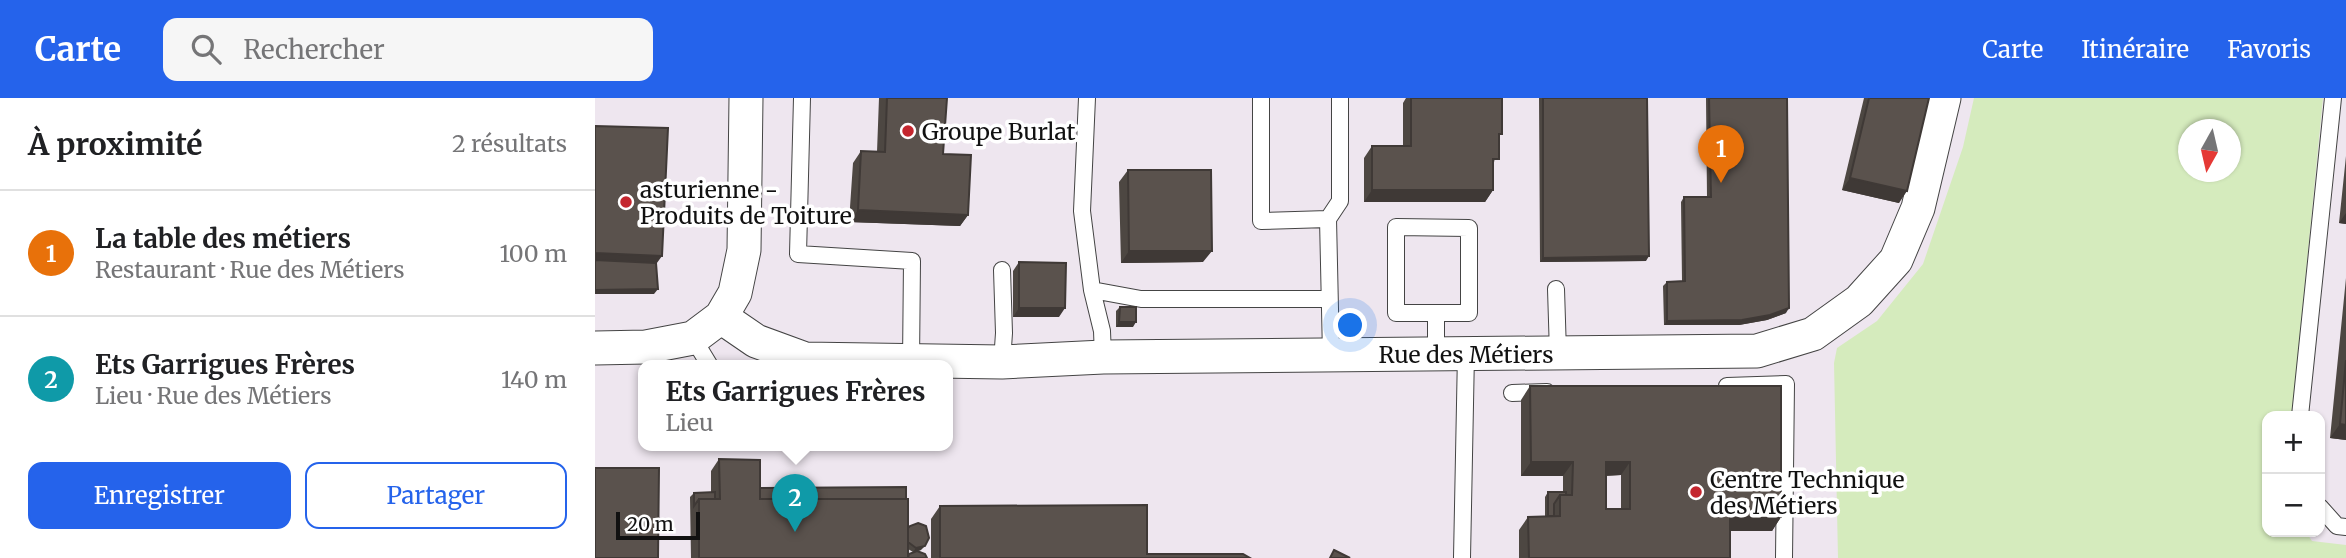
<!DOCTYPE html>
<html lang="fr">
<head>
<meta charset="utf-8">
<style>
  :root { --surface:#fff; --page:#f6f6f6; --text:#202124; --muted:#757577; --line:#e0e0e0; --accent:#2563eb }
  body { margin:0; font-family:Merriweather,serif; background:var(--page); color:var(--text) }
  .controls { position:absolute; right:21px; bottom:21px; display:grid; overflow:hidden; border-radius:14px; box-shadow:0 2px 5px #0004 }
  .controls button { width:63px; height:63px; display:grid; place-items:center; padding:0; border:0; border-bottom:2px solid var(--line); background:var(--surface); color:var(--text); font:35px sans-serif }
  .compass { position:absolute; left:1583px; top:21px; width:63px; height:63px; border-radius:50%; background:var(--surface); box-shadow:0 2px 5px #0004; rotate:188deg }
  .scale { position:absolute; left:21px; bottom:18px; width:84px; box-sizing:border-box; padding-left:7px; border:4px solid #111; border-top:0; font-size:19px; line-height:24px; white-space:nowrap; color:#111; -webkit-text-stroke:5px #fff; paint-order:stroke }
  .you { position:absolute; left:756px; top:228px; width:24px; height:24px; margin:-18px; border:5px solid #fff; border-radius:50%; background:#1a73e8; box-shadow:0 0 0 10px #1a73e833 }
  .badge { display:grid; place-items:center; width:46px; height:46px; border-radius:50%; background:var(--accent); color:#fff; font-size:23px; font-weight:700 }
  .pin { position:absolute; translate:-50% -58px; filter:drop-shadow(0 2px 4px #0008) }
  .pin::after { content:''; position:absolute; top:37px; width:24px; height:21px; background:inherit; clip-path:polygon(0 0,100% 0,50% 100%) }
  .popup { position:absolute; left:43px; top:262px; width:315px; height:91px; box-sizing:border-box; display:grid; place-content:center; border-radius:14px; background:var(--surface); filter:drop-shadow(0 2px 5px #0005); font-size:23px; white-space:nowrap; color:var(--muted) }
  .popup b { font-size:26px; color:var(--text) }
  .popup::after { content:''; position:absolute; left:50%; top:100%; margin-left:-14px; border:14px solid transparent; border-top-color:var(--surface) }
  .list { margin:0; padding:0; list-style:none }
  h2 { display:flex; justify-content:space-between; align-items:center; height:91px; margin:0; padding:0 28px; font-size:30px }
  h2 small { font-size:23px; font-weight:400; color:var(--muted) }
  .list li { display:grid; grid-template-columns:46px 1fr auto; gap:21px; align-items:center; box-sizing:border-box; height:126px; padding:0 28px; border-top:2px solid var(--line) }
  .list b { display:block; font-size:26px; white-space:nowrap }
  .list p { margin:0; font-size:23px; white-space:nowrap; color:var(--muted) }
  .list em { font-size:23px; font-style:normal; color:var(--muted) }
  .actions { display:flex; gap:14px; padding:21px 28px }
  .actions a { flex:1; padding:16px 0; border:2px solid var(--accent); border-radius:14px; text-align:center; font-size:24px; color:var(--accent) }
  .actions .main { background:var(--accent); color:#fff }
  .icon { flex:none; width:38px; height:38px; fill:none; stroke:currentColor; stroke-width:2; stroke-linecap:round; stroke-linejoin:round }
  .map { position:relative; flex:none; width:1751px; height:460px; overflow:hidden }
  header { display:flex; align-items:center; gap:42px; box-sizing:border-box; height:98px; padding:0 35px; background:var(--accent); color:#fff }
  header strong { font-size:33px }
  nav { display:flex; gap:38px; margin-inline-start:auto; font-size:24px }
  .search { width:490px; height:63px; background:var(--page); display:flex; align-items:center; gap:18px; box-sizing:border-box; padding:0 24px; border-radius:14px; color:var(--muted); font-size:26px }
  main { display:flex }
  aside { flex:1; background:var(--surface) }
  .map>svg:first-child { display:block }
</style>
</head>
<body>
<header>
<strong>Carte</strong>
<div class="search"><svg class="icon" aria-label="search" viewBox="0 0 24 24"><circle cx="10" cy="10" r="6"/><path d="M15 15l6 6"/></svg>Rechercher</div>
<nav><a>Carte</a><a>Itinéraire</a><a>Favoris</a></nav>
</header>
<main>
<aside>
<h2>À proximité<small>2 résultats</small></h2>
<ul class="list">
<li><span class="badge" style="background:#e8710a">1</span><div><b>La table des métiers</b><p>Restaurant · Rue des Métiers</p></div><em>100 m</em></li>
<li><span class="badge" style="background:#0f9aa8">2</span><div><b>Ets Garrigues Frères</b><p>Lieu · Rue des Métiers</p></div><em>140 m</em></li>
</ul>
<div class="actions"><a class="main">Enregistrer</a><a>Partager</a></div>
</aside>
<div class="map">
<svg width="1751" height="460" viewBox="0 0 1751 460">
  <rect width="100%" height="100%" fill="#fffdf5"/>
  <path fill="#eee6ef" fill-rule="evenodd" d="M0,0H1751V460H0ZM1594,32H1636V74H1594ZM48,268H352V348H48ZM1672,318H1725V434H1672Z"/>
  <path fill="#d5ebbd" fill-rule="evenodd" d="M1379,0H1728L1697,318H1672V434H1711L1717,443L1751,447V460H1243L1239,265L1242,250L1282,223L1328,166L1368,49ZM1594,32H1636V74H1594Z"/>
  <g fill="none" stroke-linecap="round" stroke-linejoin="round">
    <g stroke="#444" stroke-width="18">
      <path id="lane" d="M207,0L203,156L317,163L316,264
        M492,0L487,113L497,192L546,201H734
        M666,0V123L733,121
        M801,129L874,130V215H801Z
        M961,191L963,255
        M497,192L507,233L508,259
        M841,215V255
        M98,240L115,268
        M736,256L733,121L745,103V0
        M407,264L409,235L407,172
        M1132,288L1191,286L1189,460
        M917,295L952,294
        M1705,318L1738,0
        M1725,409L1742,428L1751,429
        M867,460L871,255"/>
    </g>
    <g stroke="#444" stroke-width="35">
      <path id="street" d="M126,219L161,243L210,261L407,264L508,259L1162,253L1218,236L1264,203L1301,162L1323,110L1349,0
        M0,250L51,249L98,240L126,219L140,195L149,152L151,0"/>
    </g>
    <use href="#lane" stroke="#fff" stroke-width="16"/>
    <use href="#street" stroke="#fff" stroke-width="33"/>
  </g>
  <path fill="#4d4742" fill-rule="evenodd" d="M284,0H352L348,56L373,117L365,128L254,124L258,65L266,53L282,54Z
    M811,0H816L904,41L898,69V92L890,104H769V60L777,48H808V5Z
    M944,0H1052L1051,163L945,164Z
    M1111,0H1192L1191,215L1172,222L1144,227H1069L1068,188L1072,184L1087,183L1086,104L1089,99H1112Z
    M1269,0H1334L1304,105L1247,92Z
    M1751,58V126L1744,125Z
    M533,72L608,164L526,165L524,84Z
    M424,164L464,219H418V173Z
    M1751,180V342L1735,340Z
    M525,209L538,229H521V213Z
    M935,288L1186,419L1177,433H1135V460H924V432L933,419H950V399L953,394H968V378H926V302ZM1026,377V411H1011V378Z
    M124,361L165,390L313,430L326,452L323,453L332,460H96L95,399L99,395L116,394V373ZM313,451L318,454L313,458Z
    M345,408L552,456L655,460H336V421Z"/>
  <path fill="#3f3936" d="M1255,80L1312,93L1304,105L1247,92Z
    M777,92H898L890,104H769Z
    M263,112L373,117L365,128L254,124Z
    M1751,115V126L1744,125Z
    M534,153H617L608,164L526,165Z
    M0,155L67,158L59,169L0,167Z
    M1054,158L1051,163L945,164L948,160Z
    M63,191L59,196H0V192Z
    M424,210H470L464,219H418Z
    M1194,210L1191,215L1172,222L1144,227H1069L1072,223Z
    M524,224H541L538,229H521Z
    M1745,326L1751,327V342L1735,340Z
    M936,364H978L968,378H926Z
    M1011,364H1035L1026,377L1001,378Z
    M1135,419H1186L1177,433H1125Z
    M330,448L326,452L318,454L321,450Z"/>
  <path fill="#5a524d" stroke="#3f3936" stroke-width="2" fill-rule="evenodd" d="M292,0H352L348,56L376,57L373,117L263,112L266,53L290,54Z
    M816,0H907V36H904V61H898V92H777V48H816Z
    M948,0H1052L1054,158L948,160Z
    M1114,0H1192L1194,210L1175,217L1147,222L1072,223V184L1090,183L1089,99H1116Z
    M1274,0H1334L1312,93L1255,80Z
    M0,28L73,30L67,158L0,155Z
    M533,72H616L617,153H534Z
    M0,162L61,165L63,191L0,192Z
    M424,164L471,165L470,210H424Z
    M525,209H541V224H524Z
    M1751,262V327L1745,326Z
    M935,288H1186V419H1135V460H934L933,419L965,418V397H977L978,364H936ZM1011,364H1035V411H1011Z
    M124,361L165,362V401H313V460H104V401H125Z
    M0,370H64L63,460H0Z
    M311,389V401H165V390Z
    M120,394V401H104L99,408V395Z
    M953,394H971V397H965L959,406V418H953Z
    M552,407V456H648L655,460H345V408Z
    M323,425L331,428L334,440L330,448L321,450L313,444V430L315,428Z
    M739,452L755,460H735Z
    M322,453L330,456L332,460H313L314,456Z"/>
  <g fill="#c4262e" stroke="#fff" stroke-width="2.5">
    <circle cx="313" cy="33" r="7"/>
    <circle cx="31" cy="104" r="7"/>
    <circle cx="1101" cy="394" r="7"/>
  </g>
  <g text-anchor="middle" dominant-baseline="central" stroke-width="7" stroke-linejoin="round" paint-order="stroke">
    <g font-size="23" fill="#111" stroke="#fff" text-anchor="start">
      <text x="327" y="33">Groupe Burlat</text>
      <text x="45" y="91">asturienne -<tspan x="45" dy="26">Produits de Toiture</tspan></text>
      <text x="1115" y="381">Centre Technique<tspan x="1115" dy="26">des Métiers</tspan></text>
    </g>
    <g font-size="23" fill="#111" stroke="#fff">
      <text x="871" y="256">Rue des Métiers</text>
    </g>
  </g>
</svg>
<div class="controls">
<button>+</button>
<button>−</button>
</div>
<svg class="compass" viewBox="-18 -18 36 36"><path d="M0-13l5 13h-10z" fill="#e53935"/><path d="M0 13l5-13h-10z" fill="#757577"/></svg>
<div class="scale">20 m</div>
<div class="you"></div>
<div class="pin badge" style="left:1126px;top:85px;background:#e8710a">1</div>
<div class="pin badge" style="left:200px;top:434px;background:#0f9aa8">2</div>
<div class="popup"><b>Ets Garrigues Frères</b>Lieu</div>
</div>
</main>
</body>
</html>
